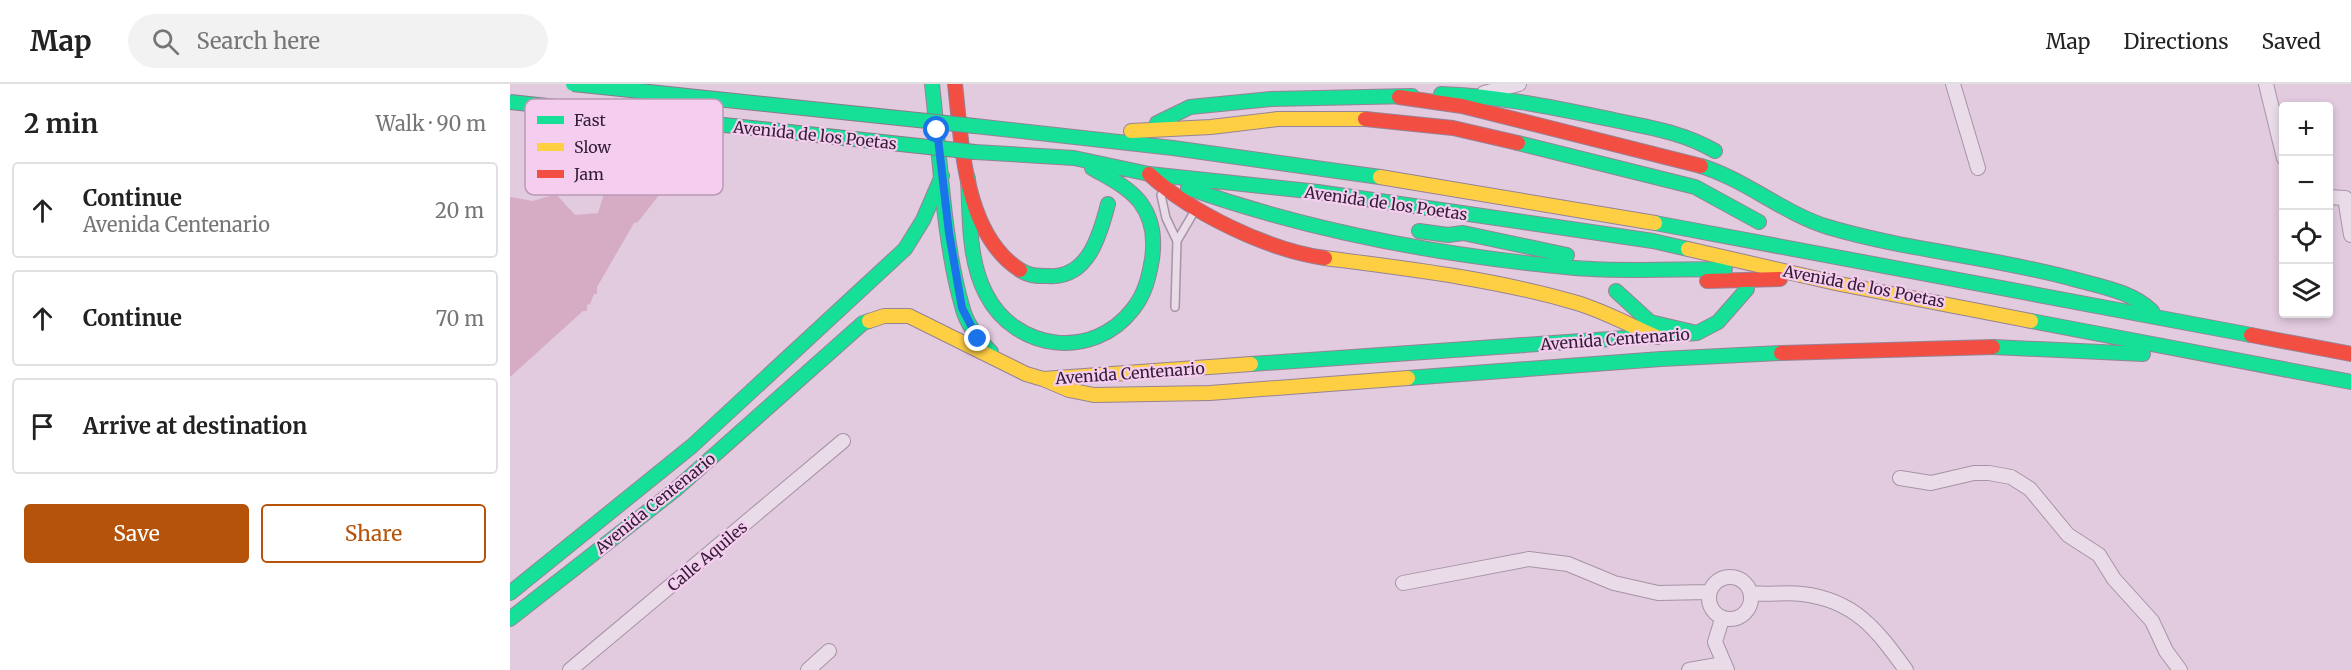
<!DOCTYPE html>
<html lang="en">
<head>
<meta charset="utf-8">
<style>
  :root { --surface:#fff; --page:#f2f2f2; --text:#222; --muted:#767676; --line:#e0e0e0; --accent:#b45309 }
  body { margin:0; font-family:Merriweather,serif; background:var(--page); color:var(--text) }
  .controls { position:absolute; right:18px; top:18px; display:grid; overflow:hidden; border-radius:6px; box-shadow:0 3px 9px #0003 }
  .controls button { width:54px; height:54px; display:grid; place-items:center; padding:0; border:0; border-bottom:2px solid var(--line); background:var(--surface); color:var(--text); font:30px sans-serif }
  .stop { position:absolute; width:18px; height:18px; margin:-14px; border:4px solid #1a73e8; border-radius:50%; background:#fff }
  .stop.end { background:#1a73e8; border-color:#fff; box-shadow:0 2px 6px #0008 }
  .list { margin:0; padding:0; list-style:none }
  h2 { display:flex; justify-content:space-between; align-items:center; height:78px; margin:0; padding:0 24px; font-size:26px }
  h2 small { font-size:20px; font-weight:400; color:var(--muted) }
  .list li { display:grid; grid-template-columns:39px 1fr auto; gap:18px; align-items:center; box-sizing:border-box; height:96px; margin:0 12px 12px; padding:0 12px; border:2px solid var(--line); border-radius:6px }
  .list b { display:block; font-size:22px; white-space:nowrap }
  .list p { margin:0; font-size:20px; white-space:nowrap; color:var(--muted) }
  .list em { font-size:20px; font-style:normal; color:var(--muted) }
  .actions { display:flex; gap:12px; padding:18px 24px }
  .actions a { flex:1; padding:14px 0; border:2px solid var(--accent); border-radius:6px; text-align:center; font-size:21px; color:var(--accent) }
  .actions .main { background:var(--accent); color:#fff }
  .icon { flex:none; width:33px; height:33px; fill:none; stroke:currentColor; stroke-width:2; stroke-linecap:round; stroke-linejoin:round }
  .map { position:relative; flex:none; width:1841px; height:586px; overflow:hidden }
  header { display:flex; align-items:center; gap:36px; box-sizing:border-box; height:84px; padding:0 30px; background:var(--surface); border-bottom:2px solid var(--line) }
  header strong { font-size:28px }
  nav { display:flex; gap:33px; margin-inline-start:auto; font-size:21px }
  .search { width:420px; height:54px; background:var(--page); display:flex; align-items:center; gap:15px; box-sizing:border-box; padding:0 21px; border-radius:33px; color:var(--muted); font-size:22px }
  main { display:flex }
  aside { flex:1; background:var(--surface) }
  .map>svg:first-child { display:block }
</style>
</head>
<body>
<header>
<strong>Map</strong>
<div class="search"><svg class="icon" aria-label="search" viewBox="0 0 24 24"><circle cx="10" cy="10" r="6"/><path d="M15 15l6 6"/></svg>Search here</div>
<nav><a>Map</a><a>Directions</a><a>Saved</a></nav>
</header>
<main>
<aside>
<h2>2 min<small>Walk · 90 m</small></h2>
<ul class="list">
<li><svg class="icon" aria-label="ahead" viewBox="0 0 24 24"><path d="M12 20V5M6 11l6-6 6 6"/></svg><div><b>Continue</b><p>Avenida Centenario</p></div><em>20 m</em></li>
<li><svg class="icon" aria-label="ahead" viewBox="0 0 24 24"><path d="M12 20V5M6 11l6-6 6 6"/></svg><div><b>Continue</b></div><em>70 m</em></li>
<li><svg class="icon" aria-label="arrive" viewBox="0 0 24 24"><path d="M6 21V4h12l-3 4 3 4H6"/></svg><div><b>Arrive at destination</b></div></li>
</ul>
<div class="actions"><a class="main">Save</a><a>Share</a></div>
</aside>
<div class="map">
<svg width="1841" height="586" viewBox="0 0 1841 586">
  <rect width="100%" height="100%" fill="#e2cadf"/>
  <path fill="#d5acc3" d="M90,44L112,46L116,73L131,85L162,73L142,68L143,56L158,65L179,67L177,75L128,138L124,139L87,203V210H84L80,220L77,221V227H73L0,293V113L23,117L46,110L65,131L88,129L96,103L95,91L78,102L62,106L52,85L58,69L53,59L67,48L81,49Z"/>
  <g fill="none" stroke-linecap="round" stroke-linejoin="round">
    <g stroke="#a793a6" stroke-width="10">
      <path id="lane" d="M651,111L656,134L667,157L665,223
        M667,157L684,128"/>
    </g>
    <g stroke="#a793a6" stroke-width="16">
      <path id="street" d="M1443,0L1468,84
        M1756,0L1774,74
        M974,9L1009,0
        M1818,113L1835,114L1841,151
        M1390,394L1421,399L1464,389H1479L1501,393L1520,405L1558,451L1589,471L1604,495L1642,537L1656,567L1670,586
        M1199 514a21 21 0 1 1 42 0a21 21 0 1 1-42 0Z
        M893,499L1019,475L1058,480L1104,499L1148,509L1199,508
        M1241,509C1258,511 1275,508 1292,510C1345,516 1367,546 1396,586
        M1212,535L1205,558L1217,586
        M60,586L333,357
        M298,586L319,567
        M1179,586L1213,580"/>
    </g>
    <g stroke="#968395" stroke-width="16">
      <path id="fast" d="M422,0C430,70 433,156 452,222C456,240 469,256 481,268
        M931,10C990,12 1046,24 1104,36C1141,44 1172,48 1205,67
        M647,39L680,23L761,15L902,12
        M465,42L663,64L870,93
        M1008,59L1185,103L1249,138
        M465,68L564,74L639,90L808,108L1143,157L1178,165
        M1191,82C1236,96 1273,129 1318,143C1399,167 1485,173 1567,196C1593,203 1622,208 1642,227
        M458,94C460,132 458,176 476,210C505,267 583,277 623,225C635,210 639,193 642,175C645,155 642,134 630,118C617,102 599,94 582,84
        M678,104C802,148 934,172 1065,184C1114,188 1165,185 1215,185
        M1145,139L1741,251
        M909,147L938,151L953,149L1057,171
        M510,186C519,192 527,192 538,192C578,195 590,151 598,120
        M1106,207L1140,238L1187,249
        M1521,237L1841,298
        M1483,263L1633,270
        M741,280L1187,249L1208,238L1237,205
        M898,294L1151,275L1271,269
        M0,509L182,362L395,165L413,136L432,92
        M0,535L165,406L353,239L359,237"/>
    </g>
    <g stroke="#968395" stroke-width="16">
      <path id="slow" d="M621,47L701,43L768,35H855
        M870,93L1145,139
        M1178,165L1330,200L1521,237
        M815,174C900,185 985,195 1067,219C1094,227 1121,242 1147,253
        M359,237L374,232H399L516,290L533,295L741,280
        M533,295L559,306L584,311L700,309L898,294"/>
    </g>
    <g stroke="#968395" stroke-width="16">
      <path id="jam" d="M445,0C452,61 454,150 510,186
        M889,13L952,22L1191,82
        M855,35L943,44L1008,59
        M639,90C681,129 758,166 815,174
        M1197,197L1270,195
        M1741,251L1841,270
        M1271,269L1483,263"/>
    </g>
    <use href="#lane" stroke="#eadbe8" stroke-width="7"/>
    <use href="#street" stroke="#eadbe8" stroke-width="14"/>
    <use href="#fast" stroke="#16e098" stroke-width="14"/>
    <use href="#slow" stroke="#ffcf43" stroke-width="14"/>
    <use href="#jam" stroke="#f24e42" stroke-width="14"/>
    <g stroke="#8c7a8b" stroke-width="16" stroke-linecap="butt">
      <path id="fast-bridge" d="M63,0L465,42
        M0,18L465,68"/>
    </g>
    <use href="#fast-bridge" stroke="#16e098" stroke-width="14"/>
  </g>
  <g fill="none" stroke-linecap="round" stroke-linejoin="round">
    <path stroke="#1a73e8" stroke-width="8" d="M427,46L439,149L452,224L468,255"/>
  </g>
  <g text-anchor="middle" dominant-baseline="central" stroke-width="4.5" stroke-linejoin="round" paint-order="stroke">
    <g font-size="16" fill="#331c35" stroke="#f5ceef">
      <text transform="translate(305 51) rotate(6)">Avenida de los Poetas</text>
      <text transform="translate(876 119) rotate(8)">Avenida de los Poetas</text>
      <text transform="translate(1354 202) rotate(11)">Avenida de los Poetas</text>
      <text transform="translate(1105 255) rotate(-4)">Avenida Centenario</text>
      <text transform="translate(620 289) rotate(-4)">Avenida Centenario</text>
      <text transform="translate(145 419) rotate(-39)">Avenida Centenario</text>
      <text transform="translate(197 472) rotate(-40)">Calle Aquiles</text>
    </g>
  </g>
  <rect x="15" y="15" width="198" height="96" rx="9" fill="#f5ceef" stroke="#bb99b7" stroke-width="1.5"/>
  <rect x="27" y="32" width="27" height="8" fill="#16e098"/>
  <rect x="27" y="59" width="27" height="8" fill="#ffcf43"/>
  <rect x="27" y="86" width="27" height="8" fill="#f24e42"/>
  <g font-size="16" fill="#331c35">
    <text x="64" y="42">Fast</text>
    <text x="64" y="69">Slow</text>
    <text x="64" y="96">Jam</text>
  </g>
</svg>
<div class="controls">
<button>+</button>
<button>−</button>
<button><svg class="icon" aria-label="locate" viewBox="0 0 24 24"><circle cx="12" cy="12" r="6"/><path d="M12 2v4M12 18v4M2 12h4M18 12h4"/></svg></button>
<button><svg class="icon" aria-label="layers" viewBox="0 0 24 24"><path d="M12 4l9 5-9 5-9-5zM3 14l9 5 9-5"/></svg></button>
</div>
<div class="stop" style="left:427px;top:46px"></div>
<div class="stop end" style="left:468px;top:255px"></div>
</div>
</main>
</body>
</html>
